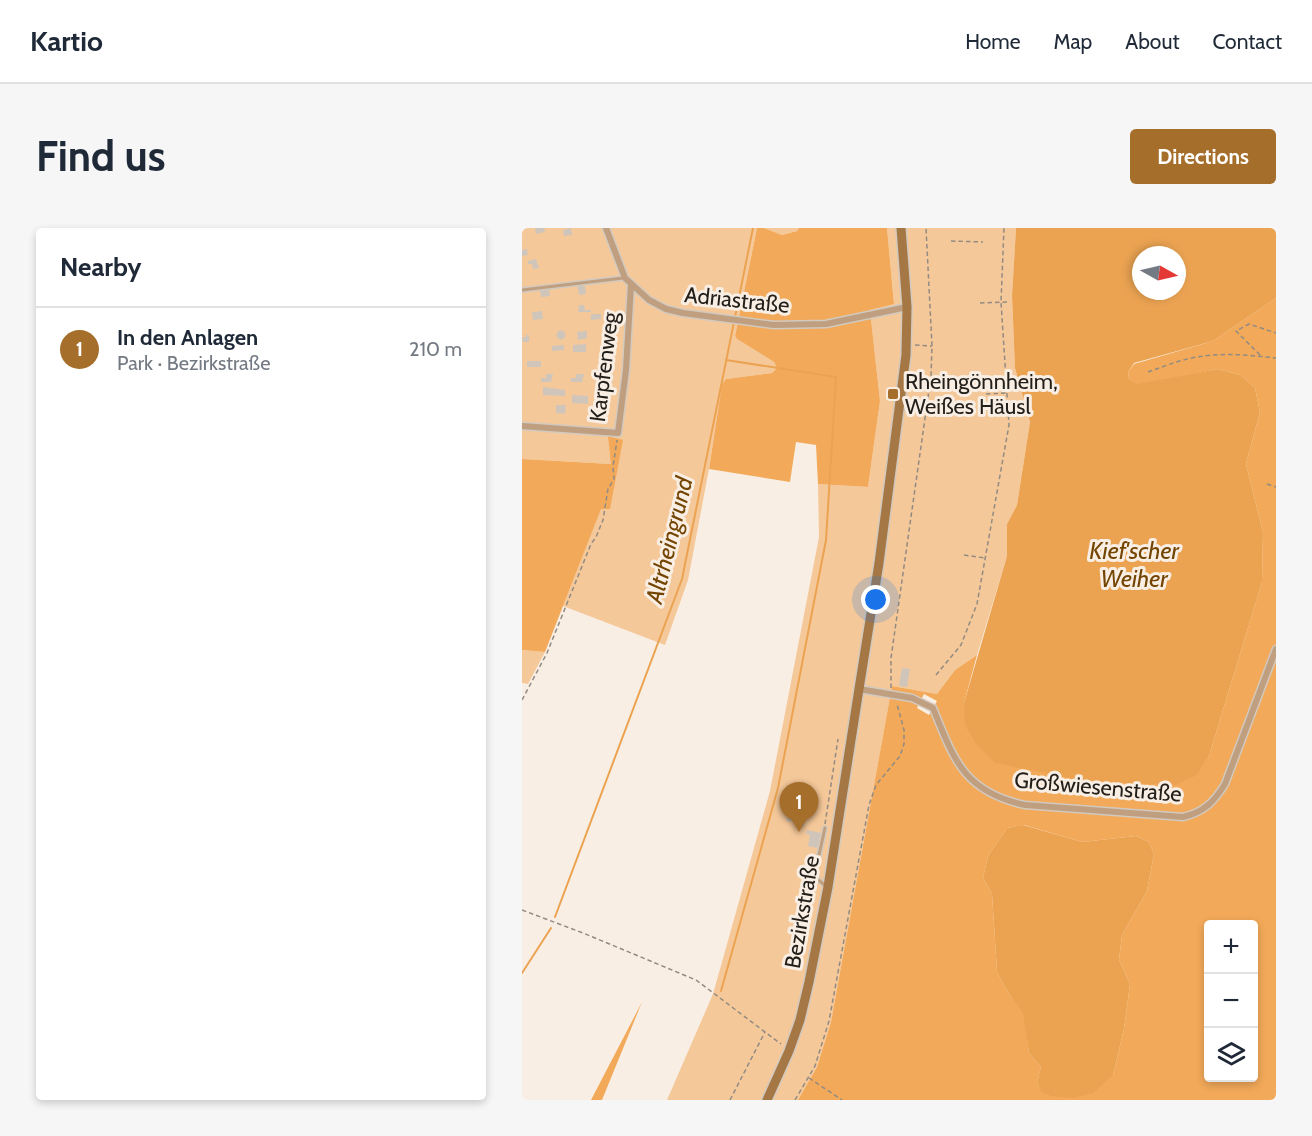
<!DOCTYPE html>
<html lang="en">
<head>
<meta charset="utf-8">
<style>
  :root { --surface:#fff; --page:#f6f6f7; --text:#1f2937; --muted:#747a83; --line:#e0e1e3; --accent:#a66e2b }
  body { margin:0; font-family:Cabin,sans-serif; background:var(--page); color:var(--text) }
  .controls { position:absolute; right:18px; bottom:18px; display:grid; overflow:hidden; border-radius:6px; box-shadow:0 3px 9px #0003 }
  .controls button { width:54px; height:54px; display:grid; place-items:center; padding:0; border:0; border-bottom:2px solid var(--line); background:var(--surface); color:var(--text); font:30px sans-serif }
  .compass { position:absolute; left:610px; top:18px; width:54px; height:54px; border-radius:50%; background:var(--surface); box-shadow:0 3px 9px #0003; rotate:98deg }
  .you { position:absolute; left:354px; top:372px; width:21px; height:21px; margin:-15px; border:4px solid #fff; border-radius:50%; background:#1a73e8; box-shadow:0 0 0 9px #1a73e833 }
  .badge { display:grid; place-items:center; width:39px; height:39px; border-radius:50%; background:var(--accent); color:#fff; font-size:20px; font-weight:700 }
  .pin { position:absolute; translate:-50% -50px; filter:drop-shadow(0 2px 3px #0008) }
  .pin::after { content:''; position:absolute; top:32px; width:21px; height:18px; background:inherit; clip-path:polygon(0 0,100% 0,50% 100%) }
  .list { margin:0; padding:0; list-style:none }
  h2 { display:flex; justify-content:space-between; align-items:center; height:78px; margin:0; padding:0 24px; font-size:26px }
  h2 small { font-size:20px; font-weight:400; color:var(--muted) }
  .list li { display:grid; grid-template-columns:39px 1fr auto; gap:18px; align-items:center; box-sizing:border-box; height:84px; padding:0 24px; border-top:2px solid var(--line) }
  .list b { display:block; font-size:22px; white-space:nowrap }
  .list p { margin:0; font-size:20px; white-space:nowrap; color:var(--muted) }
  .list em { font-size:20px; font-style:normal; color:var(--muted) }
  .icon { flex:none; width:33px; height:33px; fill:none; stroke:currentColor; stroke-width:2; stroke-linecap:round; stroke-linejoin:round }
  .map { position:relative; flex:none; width:754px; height:872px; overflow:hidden; border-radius:6px }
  header { display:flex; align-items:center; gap:36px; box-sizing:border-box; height:84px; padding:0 30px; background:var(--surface); border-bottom:2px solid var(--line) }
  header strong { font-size:28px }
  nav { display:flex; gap:33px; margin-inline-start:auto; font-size:21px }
  .intro { display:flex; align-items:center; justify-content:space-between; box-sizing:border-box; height:144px; padding:0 36px }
  h1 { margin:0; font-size:42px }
  .button { padding:15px 27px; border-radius:6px; background:var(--accent); color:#fff; font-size:21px; font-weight:700 }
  main { display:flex; gap:36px; padding:0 36px }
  aside { flex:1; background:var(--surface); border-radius:6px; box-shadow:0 3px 9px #0003 }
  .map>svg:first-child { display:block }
</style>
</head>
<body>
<header>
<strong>Kartio</strong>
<nav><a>Home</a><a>Map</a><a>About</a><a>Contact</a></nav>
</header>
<div class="intro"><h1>Find us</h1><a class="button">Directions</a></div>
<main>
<aside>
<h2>Nearby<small></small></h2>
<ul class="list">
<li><span class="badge">1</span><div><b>In den Anlagen</b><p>Park · Bezirkstraße</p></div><em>210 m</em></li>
</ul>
</aside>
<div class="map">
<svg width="754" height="872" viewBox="0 0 754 872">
  <rect width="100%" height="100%" fill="#f9eee3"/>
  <path fill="#f5c899" d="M0,0H235L213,108L215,111L252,134L255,140L250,145L204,151L200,156L187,241L166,352L143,417L41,378L79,280L89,236L0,231Z
    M242,0H277L275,3L260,7Z
    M365,0H494L490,68L493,140L508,194L495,277L485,296V328L455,427L433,442L415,466L370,458L309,794L295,839L276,872H145L191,766L248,563L297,309L296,256L346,259L358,173L348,82L372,75Z
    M0,422L23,424L6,456L0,455Z"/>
  <path fill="#f2a959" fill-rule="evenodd" d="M235,0H242L260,7L275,3L277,0H365L372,76L348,82L358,173L346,259L296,256L294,217L274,214L268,254L187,241L200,156L204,151L250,145L255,140L252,134L215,111L213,108Z
    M754,70V872H276L295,839L309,794L370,458L415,466L433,442L455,427L442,475L675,546L687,528L740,354L741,304L724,236L738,184L733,160L719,147L696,141L615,157L607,151L606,144L612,136L691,113ZM402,466L415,473L407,487L395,480ZM502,597L560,614L614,608L627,614L632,626L625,663L600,707L597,732L608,756L602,801L591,847L527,868L519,863L515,854L519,839L507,825L502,785L487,766L475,744L470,666L461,650L466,628L485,600ZM686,696H732V850H686Z
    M86,208L101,212L88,281H79L23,424L0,422V231L89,236Z
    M120,774L80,872H69Z"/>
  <path fill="#eba352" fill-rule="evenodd" d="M494,0H754V70L691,113L612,135L606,144L607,151L615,156L696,141L719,147L733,160L738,184L724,236L741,304L740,354L687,528L675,547L653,557L564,553L473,535L454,516L443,497L442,475L485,328V296L495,277L508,194L493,140L490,68ZM619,27H655V63H619Z
    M501,597L560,614L614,608L627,614L632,626L625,663L600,707L597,732L608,756L602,801L591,847L571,865L551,870L527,868L519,864L515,854L519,839L507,825L501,785L487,766L475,744L470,666L461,650L466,628L485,600Z"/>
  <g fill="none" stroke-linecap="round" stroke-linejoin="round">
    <path stroke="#eba352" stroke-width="2" d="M33,689L160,351L231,0
      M0,745L29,700
      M199,763L256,560L304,312L314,149L204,132"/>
  </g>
  <path fill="#d0c5bb" d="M13,0H22L23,4L14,6Z
    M49,0L50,7L42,8L41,2Z
    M5,21L6,27L0,28V22Z
    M14,31L17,40L11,41L10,36H6V33Z
    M55,57L63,58L64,66L57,67Z
    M27,61L28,68L19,69L18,62Z
    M57,77H62L63,82H69V84H56Z
    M20,83L21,91L11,92L10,84Z
    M69,86H79V91L69,92Z
    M34.5 107a4.5 4.5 0 1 1 9 0a4.5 4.5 0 1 1-9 0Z
    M65,103V110L56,112L55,104Z
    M4,107H7V114H1L0,109H4Z
    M64,116V124H51V117Z
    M42,117V122L30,123V118Z
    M5,133H19V139H5Z
    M24,146H31L29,154H19V150H24Z
    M54,146H62L60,154H49V150H54Z
    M85,147H92L90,155L80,154V150H85Z
    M21,159L43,162V168L21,167Z
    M50,167L66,168V176L50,175Z
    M34,177H44L43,186L34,185Z
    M73,181H81L80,189H73Z
    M380,440L388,441L385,459L377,458Z
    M269,585L283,596L280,600L269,592L267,594L264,592Z
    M285,602L299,605L295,620L286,618L288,607L284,606Z"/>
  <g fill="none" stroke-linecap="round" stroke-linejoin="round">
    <g stroke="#d2c9bf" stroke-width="6">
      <path id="lane" d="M0,62L101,50
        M303,600L295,636L290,647L304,658
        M284,658L290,647"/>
    </g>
    <g stroke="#d2c9bf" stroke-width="9">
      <path id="street" d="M84,0L103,50L127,72L144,81L161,85L252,97L304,96L385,79
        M0,198L96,205L104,142L109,57
        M337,461L390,470L411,480C432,532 442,564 503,577L661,589C682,584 692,574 703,556L754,421"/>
    </g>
    <g stroke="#d2c9bf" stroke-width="12">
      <path id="secondary" d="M245,872L267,823L278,792L287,754L306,659L337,461L357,335L384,127L385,79L379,0"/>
    </g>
    <path stroke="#928b83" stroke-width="1.5" stroke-dasharray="4.5 3" stroke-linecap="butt" d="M429,13L461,14
      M458,75L488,74
      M393,117L410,118
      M738,127L714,103L727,96L754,105
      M626,144C640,139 655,133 670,130C698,124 726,127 754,130
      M464,166L484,165
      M745,256L754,259
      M442,327L463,330
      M414,447L439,417L455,376L487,197L479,74L482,0
      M369,460V430L409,148L410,118L404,0
      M0,472L25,425L69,316L74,309L81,292L86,261L92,251L91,239L95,212
      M303,596L316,511
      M0,682L61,705L174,752L259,816
      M287,850L320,872
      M208,872L243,804
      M273,872L293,838L307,793L347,577L354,557L378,528L382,516V502L375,476"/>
    <use href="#lane" stroke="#bf9f7f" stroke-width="3"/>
    <use href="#street" stroke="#bf9f7f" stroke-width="6"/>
    <use href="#secondary" stroke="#a57745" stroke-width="9"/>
  </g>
  <rect fill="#a66e2b" stroke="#f9eee3" stroke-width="2" x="365" y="160" width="12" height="12" rx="3"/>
  <g text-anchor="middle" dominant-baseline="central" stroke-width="6" stroke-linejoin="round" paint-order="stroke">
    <g font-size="22" fill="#221e1a" stroke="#f9eee3">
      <text transform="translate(215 72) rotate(6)">Adriastraße</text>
      <text transform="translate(82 139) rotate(-83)">Karpfenweg</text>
      <text transform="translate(576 559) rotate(5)">Großwiesenstraße</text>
      <text transform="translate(280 684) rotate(-80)">Bezirkstraße</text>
    </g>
    <g font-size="22" fill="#221e1a" stroke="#f9eee3" text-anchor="start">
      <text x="383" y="153">Rheingönnheim,<tspan x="383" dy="25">Weißes Häusl</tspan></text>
    </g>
    <g font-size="24" font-style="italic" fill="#744502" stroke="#f9eee3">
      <text transform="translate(147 312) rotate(-76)">Altrheingrund</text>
      <text x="612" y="322">Kief'scher<tspan x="612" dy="28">Weiher</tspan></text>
    </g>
  </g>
</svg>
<div class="controls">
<button>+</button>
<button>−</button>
<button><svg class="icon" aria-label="layers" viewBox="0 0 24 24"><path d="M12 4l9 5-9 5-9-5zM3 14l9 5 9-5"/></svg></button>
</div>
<svg class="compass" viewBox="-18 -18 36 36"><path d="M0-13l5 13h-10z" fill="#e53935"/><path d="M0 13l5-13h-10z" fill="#747a83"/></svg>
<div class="you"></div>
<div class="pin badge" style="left:277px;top:604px">1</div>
</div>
</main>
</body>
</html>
